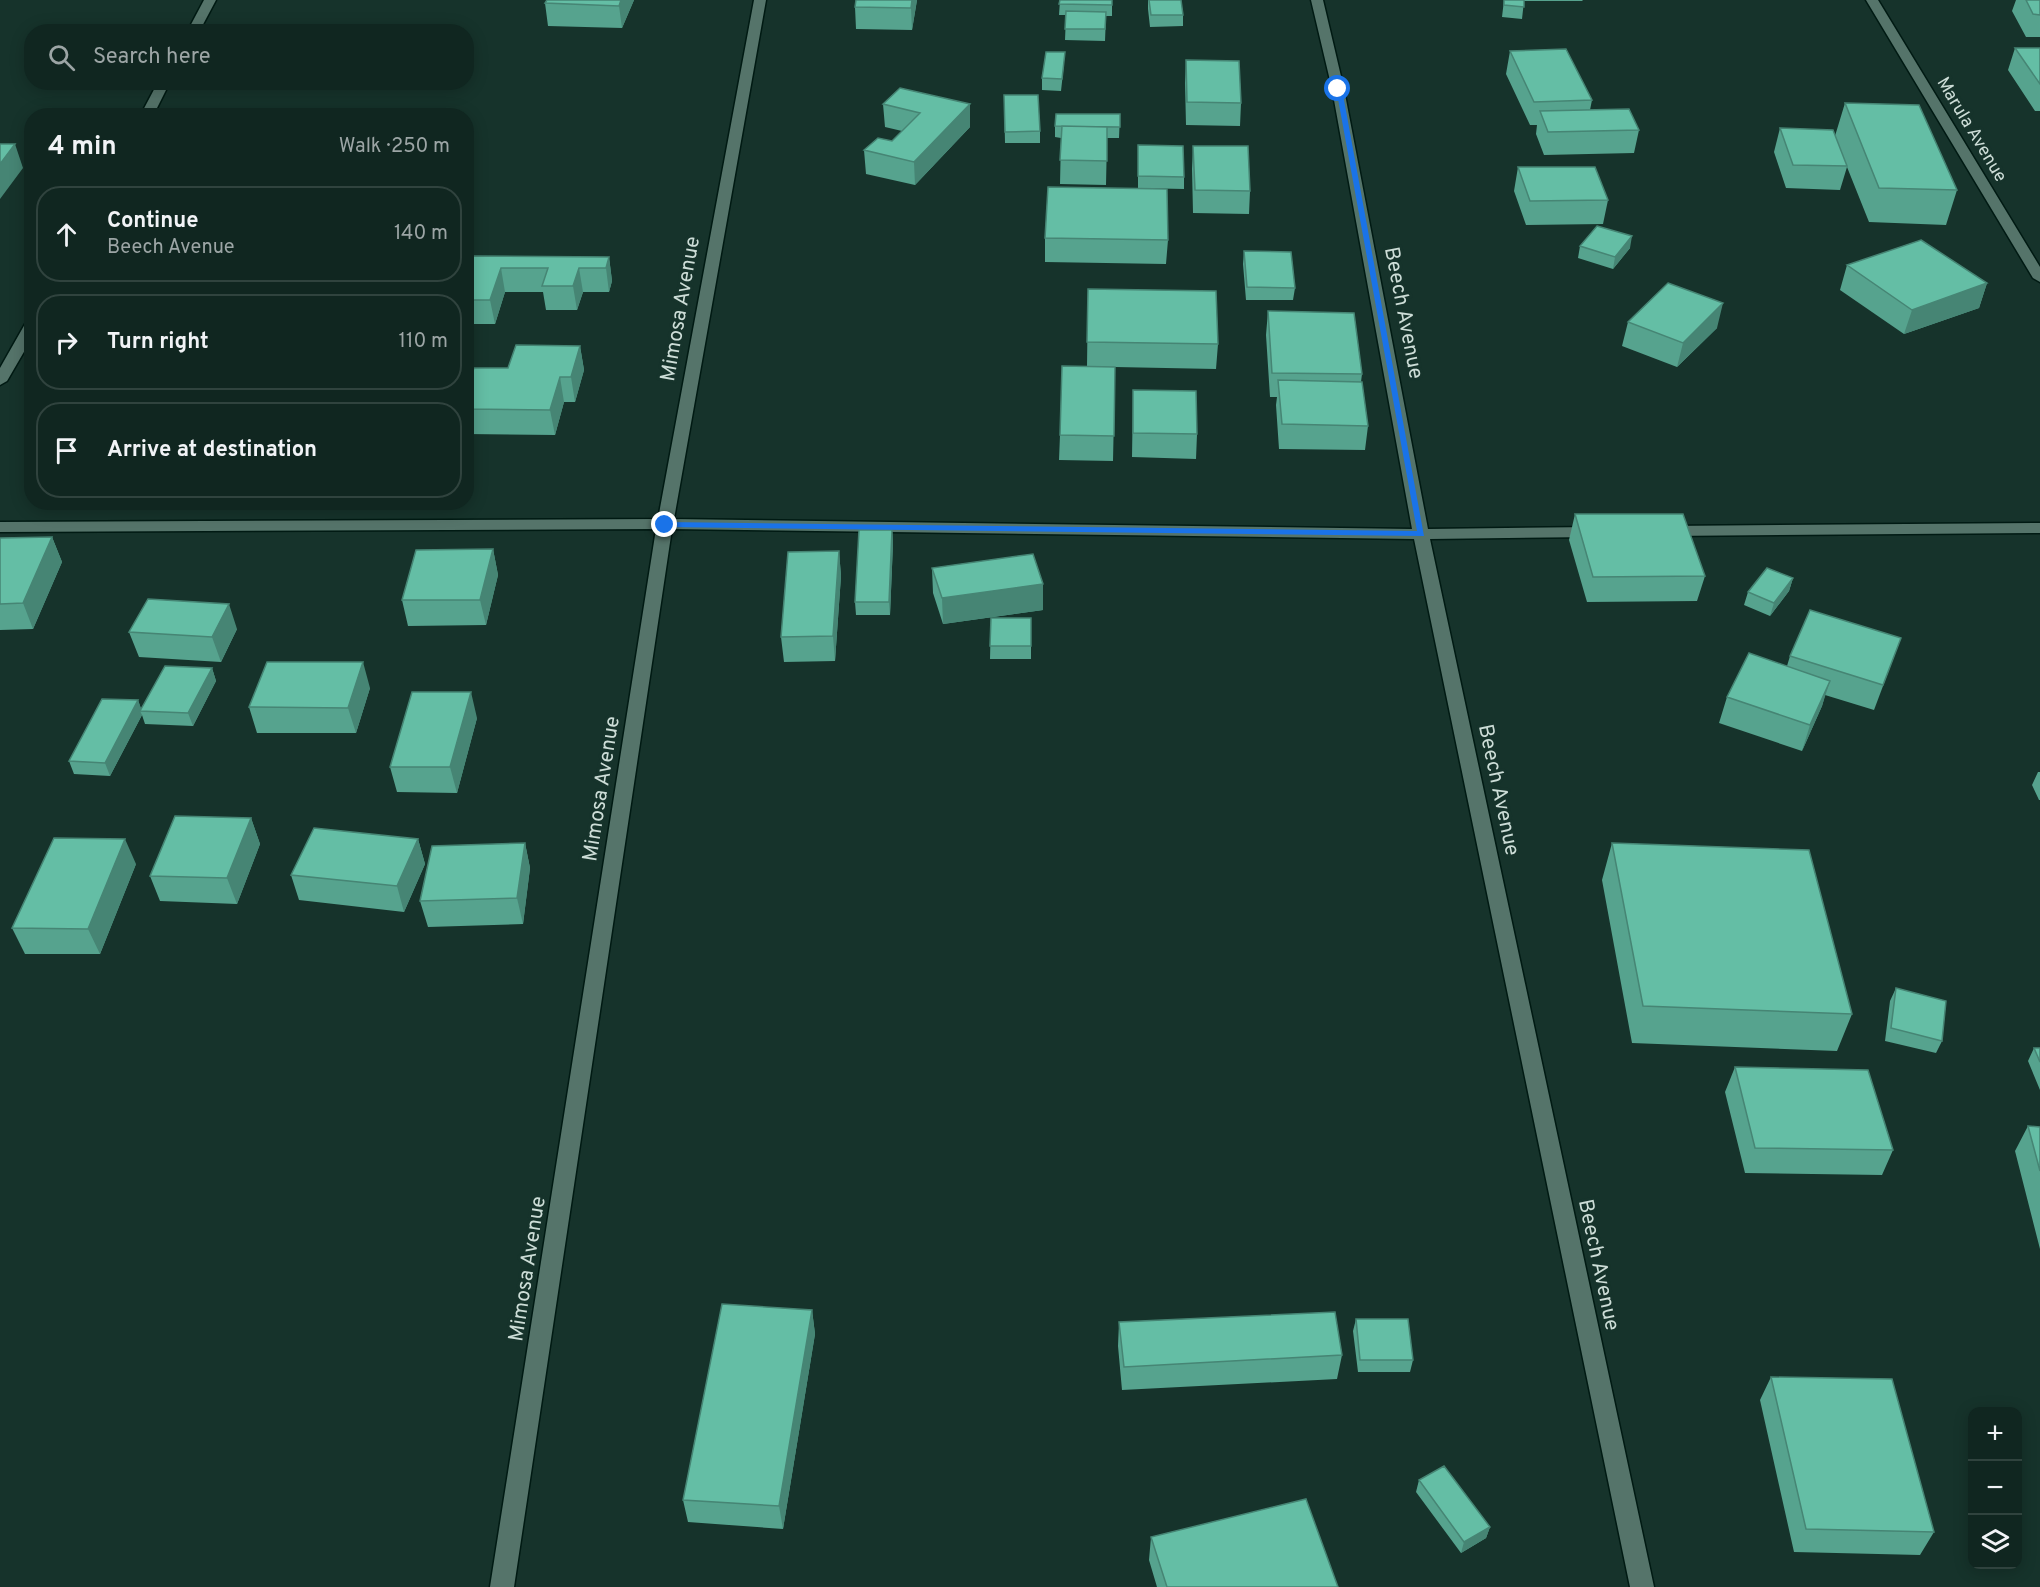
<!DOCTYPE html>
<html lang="en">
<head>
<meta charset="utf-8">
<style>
  :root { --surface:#102620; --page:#192e29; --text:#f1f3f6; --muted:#9ca5a5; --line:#30433e }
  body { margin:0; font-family:Overpass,sans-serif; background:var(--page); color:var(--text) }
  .controls { position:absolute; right:18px; bottom:18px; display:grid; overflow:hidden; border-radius:12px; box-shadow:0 3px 15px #0003 }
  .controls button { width:54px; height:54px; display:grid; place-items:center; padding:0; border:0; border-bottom:2px solid var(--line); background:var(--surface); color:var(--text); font:30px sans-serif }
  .stop { position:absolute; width:18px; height:18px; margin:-14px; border:4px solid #1a73e8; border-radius:50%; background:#fff }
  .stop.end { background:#1a73e8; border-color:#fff; box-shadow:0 2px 6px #0008 }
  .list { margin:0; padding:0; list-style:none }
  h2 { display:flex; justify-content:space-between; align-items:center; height:78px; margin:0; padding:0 24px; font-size:26px }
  h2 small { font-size:20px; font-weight:400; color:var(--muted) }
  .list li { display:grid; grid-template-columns:39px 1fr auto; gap:18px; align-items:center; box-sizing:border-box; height:96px; margin:0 12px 12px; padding:0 12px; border:2px solid var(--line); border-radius:24px }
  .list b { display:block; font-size:22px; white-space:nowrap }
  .list p { margin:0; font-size:20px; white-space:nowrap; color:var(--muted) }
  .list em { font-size:20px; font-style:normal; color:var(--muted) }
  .icon { flex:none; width:33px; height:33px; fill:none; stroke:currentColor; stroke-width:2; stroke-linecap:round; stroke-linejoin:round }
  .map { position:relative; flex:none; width:2040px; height:1587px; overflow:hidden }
  .search { position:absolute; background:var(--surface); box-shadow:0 3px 15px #0003; left:24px; top:24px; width:450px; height:66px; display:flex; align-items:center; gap:15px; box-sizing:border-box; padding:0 21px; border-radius:24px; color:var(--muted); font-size:22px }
  .panel { position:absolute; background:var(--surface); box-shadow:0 3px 15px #0003; left:24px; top:108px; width:450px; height:402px; border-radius:24px }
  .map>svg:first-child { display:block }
</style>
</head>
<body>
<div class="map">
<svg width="2040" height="1587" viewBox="0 0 2040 1587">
  <rect width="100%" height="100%" fill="#16332b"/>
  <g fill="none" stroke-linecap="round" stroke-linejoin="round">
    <g stroke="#001a13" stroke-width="3">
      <path id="minor" d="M204,0H216L199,32H187Z
        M754,0H766L674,519L1412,529L1332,89L1311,0H1323L1344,89L1428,529L1594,527L1602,532L1594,537L1430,539L1654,1587H1630L1414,539L672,529L514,1587H490L656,529L0,532V522L658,519Z
        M1866,0H1878L2040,267V282L2033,278Z
        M158,82H170L153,116H140Z
        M32,320V338L7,381L0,385V368L25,324Z
        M2040,523V533L1667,536L1659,531L1667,526Z"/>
    </g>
    <use href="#minor" fill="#55746a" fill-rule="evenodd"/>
  </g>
  <path fill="#56a38e" d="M547,0H634L622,28L548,26L545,3Z
    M917,0L912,30L856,29L855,7Z
    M1060,0L1112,5V16H1106L1105,41L1065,40L1066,15H1059Z
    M1148,0L1183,15V26L1150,27L1148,9Z
    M1504,0H1583L1582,1H1524L1522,19L1502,17Z
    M2016,0H2040V37H2026L2012,11Z
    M2015,48H2040V111H2035L2008,70Z
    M1510,51L1592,100L1590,110L1639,130L1634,153L1544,155L1536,134L1537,125H1530L1506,74Z
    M1186,60L1241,103L1240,126L1186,125L1185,83Z
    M1064,64L1061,91L1042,90V78Z
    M1004,95L1040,131V143H1005Z
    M1845,103L1957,190L1946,225L1869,222L1847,167L1840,190L1786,188L1774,152L1780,128L1835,136Z
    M883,104H970V127L915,185L866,174L864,150L892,141L902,131L885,127Z
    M1120,114L1119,138H1107L1106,185L1060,184L1061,138L1055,137V126Z
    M1138,145L1184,177V189L1138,188Z
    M1193,146L1250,191L1249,214L1193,213L1192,169Z
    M1518,167L1608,200L1603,224L1526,225L1514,191Z
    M1045,238L1168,240L1166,264L1045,262Z
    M1580,246L1630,248L1613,269L1578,258Z
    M1244,251L1295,288L1293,300H1246L1243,264Z
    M473,256L609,257L612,281L609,292H583L577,310H546L543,292H505L495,324H466V275Z
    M1847,265L1987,283L1979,308L1904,334L1840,290Z
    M1088,289L1218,344L1216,369L1115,367L1113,461L1059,460L1060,435L1087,366Z
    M1268,311L1362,374L1361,382L1368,426L1365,450L1279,449L1276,405L1277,397H1270L1266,335Z
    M1628,322L1717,328L1677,367L1622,346Z
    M580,346L584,370L575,402H564L555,435L466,434V409L508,368Z
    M1133,390L1197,434L1196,459L1132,457Z
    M1575,514L1705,576L1697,601L1587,602L1569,540Z
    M892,530L893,543L890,615H856L855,602Z
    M52,537L62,562L33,629L0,630V538Z
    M493,549L498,575L486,625L408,626L402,600Z
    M839,551L841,576L835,661L784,662L781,637Z
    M932,568L1043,610L943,624L933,593Z
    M1793,578L1789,591L1770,616L1744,605L1748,592Z
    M991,618H1031V659H990Z
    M237,629L221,662L139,657L129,632Z
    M1901,638L1874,710L1825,695L1822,706L1802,751L1719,723L1727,697L1787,666L1790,656Z
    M212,668L216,681L193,726L145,724L142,715L110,776L74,774L69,761L138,700L141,709Z
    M370,688L356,733H257L249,707Z
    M477,718L457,793L397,792L390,767Z
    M2038,772H2040V800H2039L2032,785Z
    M251,818L260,844L237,904L160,901L150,876Z
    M418,839L425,864L404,912L299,900L291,875Z
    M525,843L530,868L523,924L428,927L420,901Z
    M1612,843L1852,1014L1837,1051L1632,1043L1602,880Z
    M136,864L100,954H25L12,928Z
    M1896,988L1942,1041L1936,1053L1885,1041L1890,1001Z
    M2034,1048H2040V1090L2028,1061Z
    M1735,1067L1893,1150L1882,1175L1745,1173L1725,1092Z
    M2028,1126L2040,1127V1249L2015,1151Z
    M812,1310L815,1334L783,1529L688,1522L683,1500Z
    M1356,1319L1413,1360L1410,1372H1358L1353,1331Z
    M1119,1322L1342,1355L1337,1379L1122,1390L1118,1346Z
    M1771,1377L1934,1532L1920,1555L1794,1552L1760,1400Z
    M1419,1480L1490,1527L1486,1538L1461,1553L1416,1492Z
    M1151,1537L1338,1587H1157L1149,1560Z"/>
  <path fill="#468574" d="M621,0H634L622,28L619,6Z
    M912,0H917L912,30L911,8Z
    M970,104V127L915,185L914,162Z
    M15,144L23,168L0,199V164Z
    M1632,236L1630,248L1613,269L1615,257Z
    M609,257L612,281L609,292L606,268Z
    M501,268L505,292L495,324L490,300Z
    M579,268L583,292L577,310L573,286Z
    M1987,283L1979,308L1904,334L1912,310Z
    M1723,303L1717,328L1677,367L1683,343Z
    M580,346L584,370L575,402L571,377Z
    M560,377L564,402L555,435L550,410Z
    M892,530L893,543L890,615L889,602Z
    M52,537L62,562L33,629L23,603Z
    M493,549L498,575L486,625L480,600Z
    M839,551L841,576L835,661L833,636Z
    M1793,578L1789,591L1770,616L1774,603Z
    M1043,584V610L943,624L942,598Z
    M229,604L237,629L221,662L212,637Z
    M363,662L370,688L356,733L348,708Z
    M212,668L216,681L193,726L188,713Z
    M1830,681L1822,706L1802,751L1810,725Z
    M471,692L477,718L457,793L450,767Z
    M138,700L142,711H140L142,715L110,776L105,763Z
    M251,818L260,844L237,904L227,878Z
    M125,839L136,864L100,954L88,929Z
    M418,839L425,864L404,912L397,886Z
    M525,843L530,868L523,924L517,898Z
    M812,1310L815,1334L783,1529L779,1506Z
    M1490,1527L1486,1538L1461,1553L1464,1542Z"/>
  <path fill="#64bea5" stroke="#468574" stroke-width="1.5" d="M547,0H621L619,6L545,3Z
    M856,0H912L911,8L855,7Z
    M1060,0H1112V5L1059,4Z
    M1149,0H1181L1183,15H1151Z
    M1504,0H1524V7L1504,5Z
    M2026,0H2040V15L2033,14Z
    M1066,11L1106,12L1105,29H1065Z
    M2015,48H2040V84Z
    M1566,49L1592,100L1534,102L1510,51Z
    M1046,52H1065L1062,79L1042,78Z
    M1186,60L1239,61L1241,103L1187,102Z
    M900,88L970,104L914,162L864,150L878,138L892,141L920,113L883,104Z
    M1004,95H1038L1040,131L1005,132Z
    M1845,103L1919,105L1957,190L1879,188Z
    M1629,109L1639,130L1548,132L1540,111Z
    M1056,114H1120V127L1055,126Z
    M1062,126L1107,127V161L1060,160Z
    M1780,128L1833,130L1847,166L1793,165Z
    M0,144H15L0,164Z
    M1138,145L1183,146L1184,177L1138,176Z
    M1193,146H1248L1250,191L1195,190Z
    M1518,167H1595L1608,200L1530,201Z
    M1048,187L1167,189L1168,240L1045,238Z
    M1597,226L1632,236L1615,257L1580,246Z
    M1921,240L1987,283L1912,310L1847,265Z
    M1244,251L1291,252L1295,288L1247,287Z
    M473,256L609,257L606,268H579L573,286H542L548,268H501L490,300H466V275Z
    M1668,283L1723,303L1683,343L1628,322Z
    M1088,289L1216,291L1218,344L1087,342Z
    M1268,311L1354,313L1362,374L1272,373Z
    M516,345L580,346L571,377H560L550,410L466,409V390L474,368H508Z
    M1062,366L1115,367L1114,436L1060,435Z
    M1278,380L1362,382L1368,426L1282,424Z
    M1133,390L1196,391L1197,434L1133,433Z
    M1575,514H1683L1705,576L1593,577Z
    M859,530H892L889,602H855Z
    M52,537L23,603L0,604V538Z
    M493,549L480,600H402L416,550Z
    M839,551L833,636L781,637L788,552Z
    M1033,554L1043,584L942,598L932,568Z
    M1767,568L1793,578L1774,603L1748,592Z
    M148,599L229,604L212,637L129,632Z
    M1810,610L1901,638L1883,685L1790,656Z
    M991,618H1031V646H990Z
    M1749,653L1830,681L1810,725L1727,697Z
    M267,662H363L348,708L249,707Z
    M165,666L212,668L188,713L140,711Z
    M412,692H471L450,767H390Z
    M102,699L138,700L105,763L69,761Z
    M175,816L251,818L227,878L150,876Z
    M314,828L418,839L397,886L291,875Z
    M54,838L125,839L88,929L12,928Z
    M525,843L517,898L420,901L432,846Z
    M1612,843L1809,850L1852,1014L1643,1006Z
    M1896,988L1946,1001L1942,1041L1891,1028Z
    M2034,1048H2040V1062Z
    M1735,1067L1868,1070L1893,1150L1755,1148Z
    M2028,1126L2040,1127V1171Z
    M722,1304L812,1310L779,1506L683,1500Z
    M1335,1312L1342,1355L1124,1367L1119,1322Z
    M1356,1319H1408L1413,1360H1360Z
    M1771,1377L1892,1379L1934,1532L1806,1529Z
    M1444,1466L1490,1527L1464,1542L1419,1480Z
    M1306,1499L1338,1587H1167L1151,1537Z"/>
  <path fill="#1a73e8" d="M1336,88L1342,89L1424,536L665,527L661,525L665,522L1417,531Z"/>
  <g text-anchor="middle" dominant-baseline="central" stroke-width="6" stroke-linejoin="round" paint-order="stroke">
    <g font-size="18" fill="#cdddd7" stroke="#16332b">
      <text transform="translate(1971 130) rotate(59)">Marula Avenue</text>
    </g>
    <g font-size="21" fill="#cdddd7" stroke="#16332b">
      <text transform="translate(681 309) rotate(-80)">Mimosa Avenue</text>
      <text transform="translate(1403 313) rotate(79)">Beech Avenue</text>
      <text transform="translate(602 789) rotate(-81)">Mimosa Avenue</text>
      <text transform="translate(1498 790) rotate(78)">Beech Avenue</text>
      <text transform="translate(1598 1265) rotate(78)">Beech Avenue</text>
      <text transform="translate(528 1269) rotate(-81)">Mimosa Avenue</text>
    </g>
  </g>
</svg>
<div class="controls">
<button>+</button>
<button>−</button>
<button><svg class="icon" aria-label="layers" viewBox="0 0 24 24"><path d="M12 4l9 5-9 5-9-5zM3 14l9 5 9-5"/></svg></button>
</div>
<div class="stop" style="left:1338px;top:89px"></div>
<div class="stop end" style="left:665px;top:525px"></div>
<div class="search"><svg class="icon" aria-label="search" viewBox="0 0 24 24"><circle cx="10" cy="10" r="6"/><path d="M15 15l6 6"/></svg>Search here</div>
<section class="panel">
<h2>4 min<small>Walk · 250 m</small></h2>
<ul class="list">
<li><svg class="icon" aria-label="ahead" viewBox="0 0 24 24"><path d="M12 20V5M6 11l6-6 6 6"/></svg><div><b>Continue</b><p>Beech Avenue</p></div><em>140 m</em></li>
<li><svg class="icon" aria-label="right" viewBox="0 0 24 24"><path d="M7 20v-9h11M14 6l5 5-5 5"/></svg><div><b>Turn right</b></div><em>110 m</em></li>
<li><svg class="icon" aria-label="arrive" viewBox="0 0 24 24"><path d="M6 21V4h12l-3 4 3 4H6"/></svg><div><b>Arrive at destination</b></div></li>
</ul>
</section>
</div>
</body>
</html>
